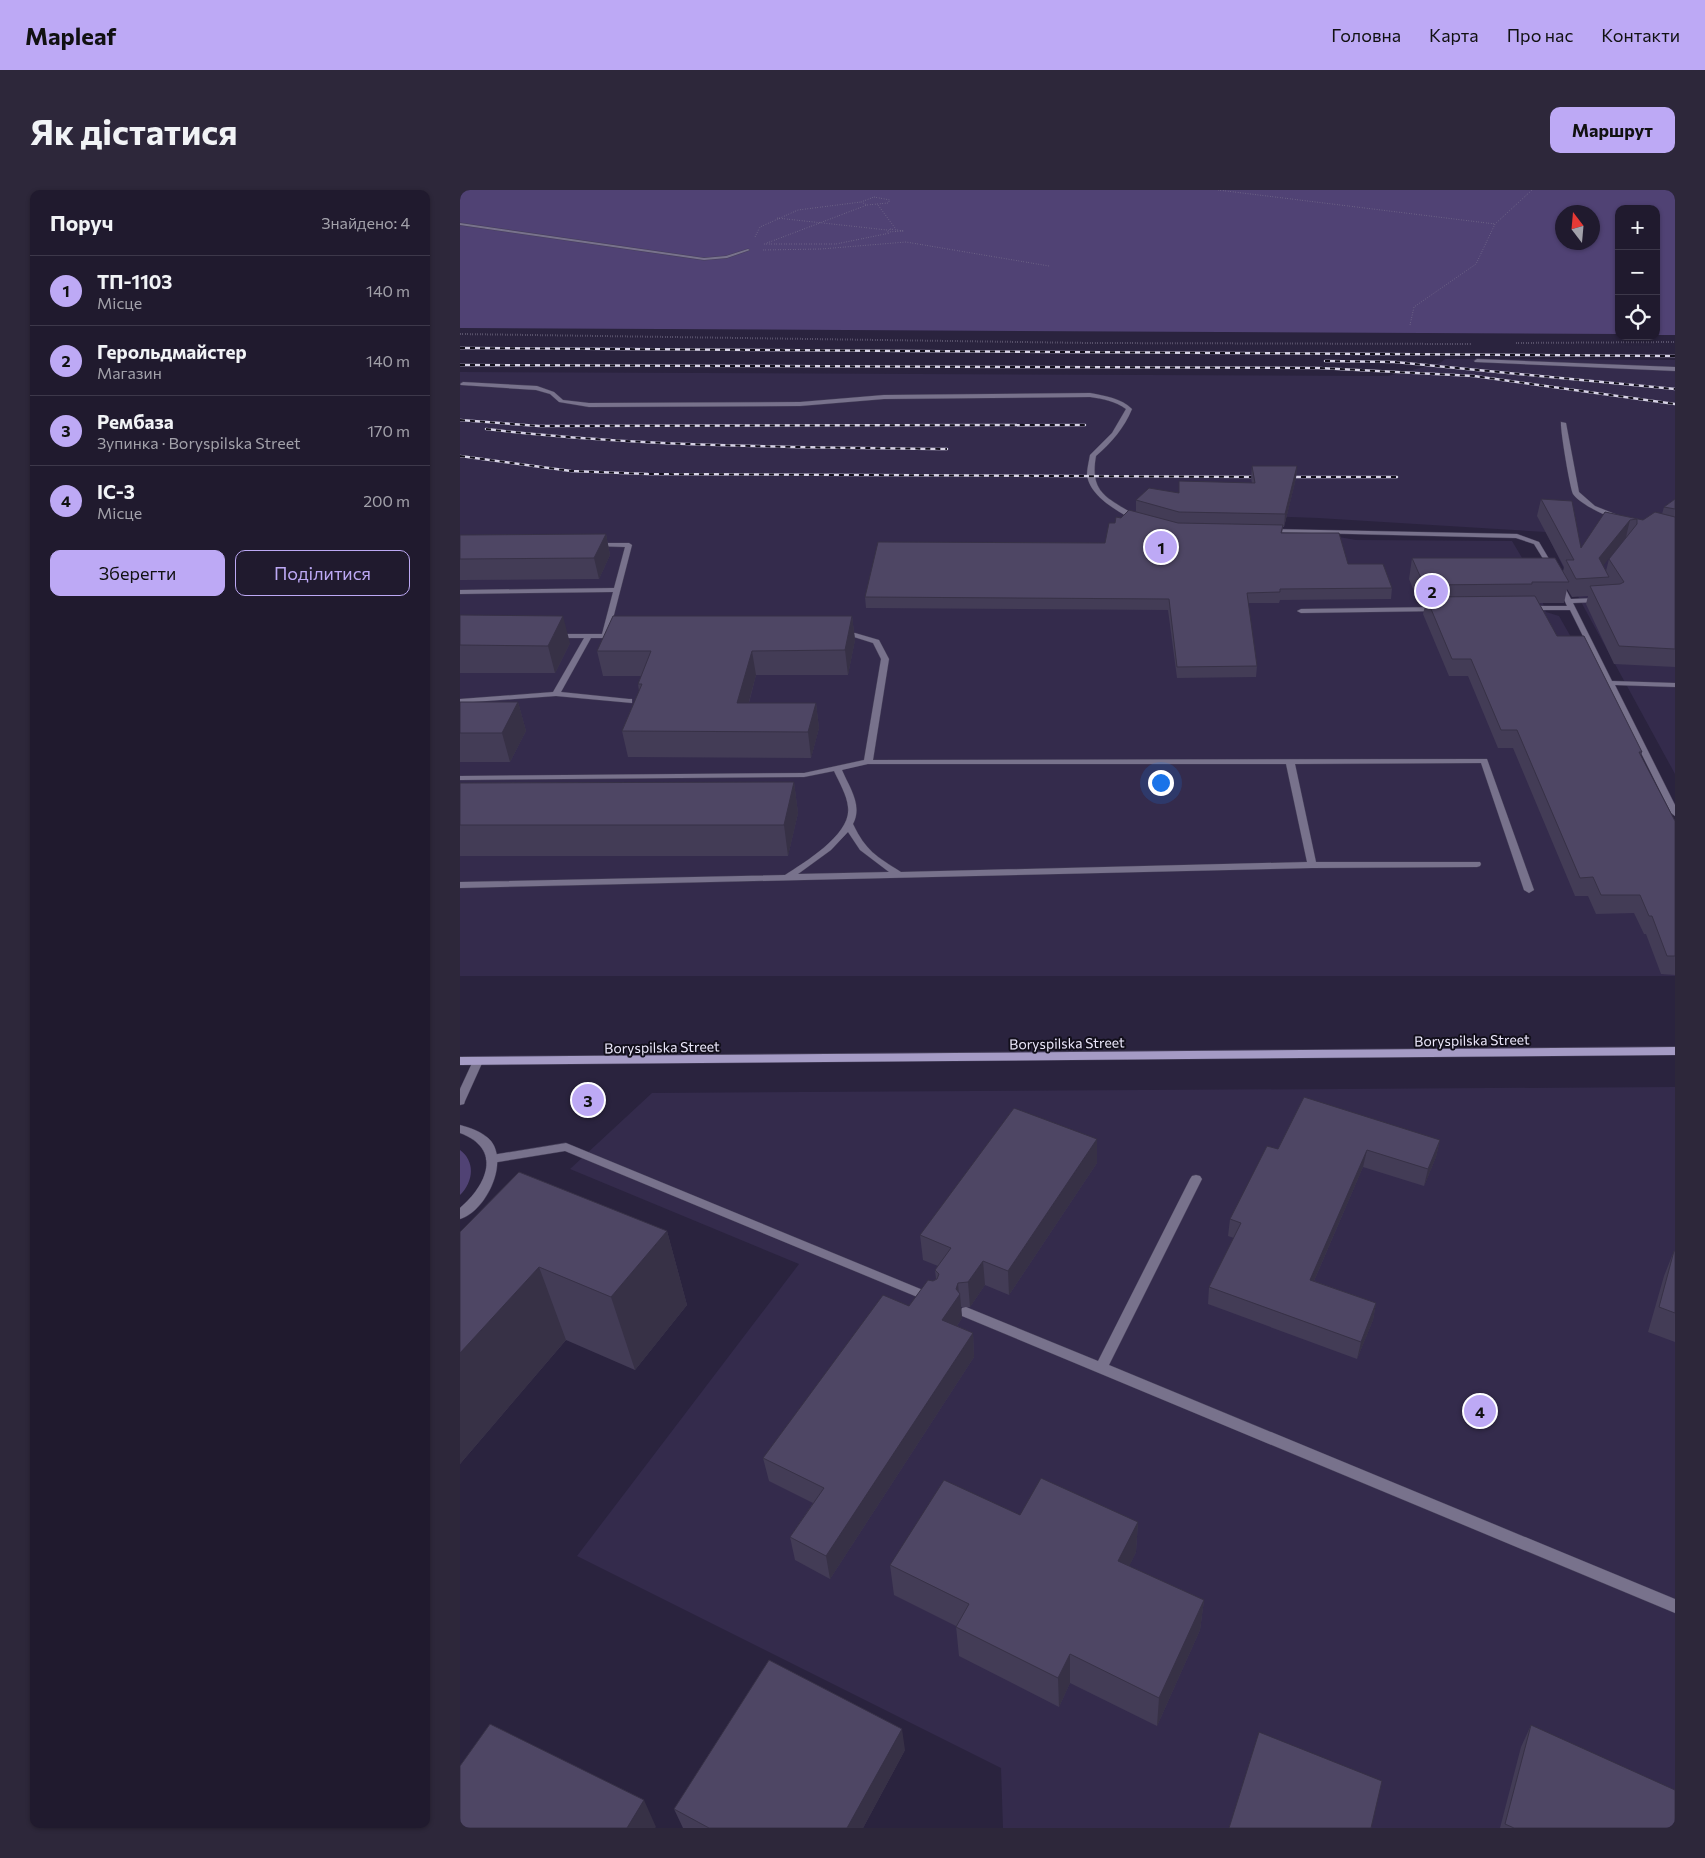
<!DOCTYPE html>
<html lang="uk">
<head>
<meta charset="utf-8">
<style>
  :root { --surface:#201a2e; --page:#2d273a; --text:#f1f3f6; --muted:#a2a1aa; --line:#3d384a; --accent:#bda9f5 }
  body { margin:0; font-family:Commissioner,sans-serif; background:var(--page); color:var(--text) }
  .controls { position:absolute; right:15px; top:15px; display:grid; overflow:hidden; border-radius:10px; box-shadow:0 1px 4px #0004 }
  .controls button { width:45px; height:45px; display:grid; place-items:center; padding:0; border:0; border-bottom:1px solid var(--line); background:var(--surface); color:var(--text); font:25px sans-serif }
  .compass { position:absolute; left:1095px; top:15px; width:45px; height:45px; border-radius:50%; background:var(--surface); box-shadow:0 1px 4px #0004; rotate:344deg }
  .you { position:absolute; left:700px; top:592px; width:18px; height:18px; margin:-12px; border:4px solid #fff; border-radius:50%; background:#1a73e8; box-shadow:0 0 0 8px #1a73e833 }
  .badge { display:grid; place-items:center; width:32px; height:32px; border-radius:50%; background:var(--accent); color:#111; font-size:16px; font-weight:700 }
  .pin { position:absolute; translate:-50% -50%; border:2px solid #fff; box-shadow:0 1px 5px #0006 }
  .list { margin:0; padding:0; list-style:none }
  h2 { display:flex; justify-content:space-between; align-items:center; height:65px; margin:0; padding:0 20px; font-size:21px }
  h2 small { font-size:16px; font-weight:400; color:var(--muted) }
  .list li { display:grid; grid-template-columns:32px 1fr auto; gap:15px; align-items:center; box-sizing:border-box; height:70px; padding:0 20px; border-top:1px solid var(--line) }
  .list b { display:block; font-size:19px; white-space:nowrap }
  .list p { margin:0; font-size:16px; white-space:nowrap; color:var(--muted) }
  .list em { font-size:16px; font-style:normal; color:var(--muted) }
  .actions { display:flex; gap:10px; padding:15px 20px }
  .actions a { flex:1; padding:11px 0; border:1px solid var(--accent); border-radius:10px; text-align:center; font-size:18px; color:var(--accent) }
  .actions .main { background:var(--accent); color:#111 }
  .icon { flex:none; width:28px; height:28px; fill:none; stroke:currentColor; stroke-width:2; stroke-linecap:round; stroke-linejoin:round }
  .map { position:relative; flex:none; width:1215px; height:1638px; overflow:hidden; border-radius:10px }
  header { display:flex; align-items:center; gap:30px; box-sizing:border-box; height:70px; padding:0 25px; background:var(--accent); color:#111 }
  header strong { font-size:24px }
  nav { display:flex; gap:28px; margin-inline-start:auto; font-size:18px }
  .intro { display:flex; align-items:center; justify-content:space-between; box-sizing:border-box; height:120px; padding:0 30px }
  h1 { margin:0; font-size:35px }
  .button { padding:12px 22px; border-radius:10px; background:var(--accent); color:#111; font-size:18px; font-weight:700 }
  main { display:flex; gap:30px; padding:0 30px }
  aside { flex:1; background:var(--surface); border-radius:10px; box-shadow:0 1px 4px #0004 }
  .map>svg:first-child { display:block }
</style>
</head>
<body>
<header>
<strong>Mapleaf</strong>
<nav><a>Головна</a><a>Карта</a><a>Про нас</a><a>Контакти</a></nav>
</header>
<div class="intro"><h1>Як дістатися</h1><a class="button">Маршрут</a></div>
<main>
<aside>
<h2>Поруч<small>Знайдено: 4</small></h2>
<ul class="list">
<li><span class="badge">1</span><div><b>ТП-1103</b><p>Місце</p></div><em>140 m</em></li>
<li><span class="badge">2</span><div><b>Герольдмайстер</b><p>Магазин</p></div><em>140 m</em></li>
<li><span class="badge">3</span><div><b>Рембаза</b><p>Зупинка · Boryspilska Street</p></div><em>170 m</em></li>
<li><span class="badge">4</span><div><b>ІС-3</b><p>Місце</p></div><em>200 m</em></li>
</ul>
<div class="actions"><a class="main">Зберегти</a><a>Поділитися</a></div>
</aside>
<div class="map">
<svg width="1215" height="1638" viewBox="0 0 1215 1638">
  <rect width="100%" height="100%" fill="#2a233e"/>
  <path fill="#342b4c" d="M985,169L1215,170V584L1114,399L1086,342L858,328L703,322L677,348L879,347L896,350L1052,351L1074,388L1086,422L1099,426L1120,463L1215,732V786H0V182L928,186L980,173Z
    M1215,897V1638H543L541,1578L117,1366L339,1074L110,979L192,903Z"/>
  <path fill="#504274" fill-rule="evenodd" d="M0,0H1215V145H1196V19H1159V144L0,138ZM1102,22H1132V52H1102Z
    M0,960C16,972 13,992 0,1005Z"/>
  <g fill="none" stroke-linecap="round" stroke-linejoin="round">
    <g stroke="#453f58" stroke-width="1">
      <path id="service" d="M0,33L244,68L266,66L288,59L290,60L267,68L244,70L0,35Z
        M1017,169L1215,177V181L1015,172L1014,171Z
        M3,192L77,196L94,202L103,210L129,213L340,212L424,205L630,203C645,206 661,208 672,219C664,238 652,252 636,266C628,309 655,308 680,330L675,331C658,321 630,307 627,285C627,278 629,271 630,265L652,243L666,219C655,211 643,209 630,207L424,209L340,216L129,217L99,212L90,204L76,200L1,195L0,194Z
        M1101,232L1106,233L1119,302L1135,316L1160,326V328C1149,329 1120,314 1113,304C1110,298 1100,239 1101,232Z
        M810,339L1057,344L1079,352L1095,379L1090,380L1074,354L1056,348L808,342V340Z
        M135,353H169L172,355L149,444H156L160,446L156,448H131L101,502L169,509H172V513L96,506L0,513V509L93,502L124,448H96L92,446L96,444H142L153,402L0,404V400L154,398L165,357L133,356L132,355Z
        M1100,392L1103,394L1111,409L1138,408L1142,410L1138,412L1113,413L1152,491L1215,493V497L1155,495L1215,615V626L1211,623L1110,420H1070L1066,418L1070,416H1107L1097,394Z
        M978,417H981V421L841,423L837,421L841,419Z
        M378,443H395L419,450L429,469L413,570L1027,569L1074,700L1069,703L1064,700L1021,573L835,574L856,672H1020L1021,674L1020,676L1017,677L852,678L0,698V692L325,685C345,672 392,644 388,617C387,605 379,592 374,581L344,587L0,590V586L344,583L404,570L421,469L413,453L394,447H378ZM408,574H826L847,672L441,682C416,666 406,661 393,634C403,615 389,597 382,580ZM388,642L400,660L429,682L338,684L371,660Z
        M106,953L475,1105L477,1108L475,1111L471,1113L467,1111L105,961L32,973L28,972L26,969L28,966L32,965Z
        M736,985L740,986L742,989L649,1175L1215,1409V1423L502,1126L500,1122L502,1118L506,1117L638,1171L730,989L732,986Z"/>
    </g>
    <g stroke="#453f58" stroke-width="1">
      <path id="minor" d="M18,867L23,871L5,911L4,914L0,915V899L13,871Z
        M0,935C11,938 23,942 31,951C49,974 25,1022 0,1029V1018C27,995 43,959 0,943Z"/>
    </g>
    <g stroke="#453f58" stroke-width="1">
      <path id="secondary" d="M1215,857V865L0,875V867Z"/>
    </g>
    <path stroke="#847e95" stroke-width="1" stroke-dasharray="0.5 2" stroke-linecap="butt" d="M758,0L1035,34
      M0,1L3,0
      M414,7L430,10L428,13L407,15L401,12Z
      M418,15L435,38
      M317,28L427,40
      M430,39L444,41L427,42Z
      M295,47L300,37L338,20L401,12
      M307,53L407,15
      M304,54H376L430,43
      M303,60L361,59L446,52L589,76
      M950,135L954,117L1016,74L1035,34L1072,0"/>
    <path stroke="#847e95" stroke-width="2" stroke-dasharray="0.5 2" stroke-linecap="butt" d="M0,144L630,153L1012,154
      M1056,153L1215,152"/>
    <use href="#service" fill="#78728c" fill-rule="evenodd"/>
    <use href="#minor" fill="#78728c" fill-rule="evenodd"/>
    <use href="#secondary" fill="#a59bc5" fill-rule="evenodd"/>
    <g stroke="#d6d2e5" stroke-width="2.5">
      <path id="rail" d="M0,158L1215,166
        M865,171L935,172L1215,199
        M0,175L859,178L1014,186L1215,214
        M0,230L79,236L625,235
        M26,239C179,257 333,257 487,259
        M0,266L111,281L188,284L804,287
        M821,287H937"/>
    </g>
    <use href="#rail" stroke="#120f1b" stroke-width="2" stroke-dasharray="5" stroke-linecap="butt"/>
  </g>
  <path fill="#433c56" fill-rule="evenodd" d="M792,276H837L836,288L824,337H823L822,343L888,374L932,398L931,409L820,410L819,413H788L797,476L796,487L717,488L708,420L406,418L405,407L645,353L655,333L661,328L676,322V310L719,303L792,293L791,288Z
    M1081,309L1121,358L1145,322L1183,330L1202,324L1204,317L1215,309V477L1154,474L1126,414L1128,406L1112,407L1107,399L1104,413H1079L1097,446L1182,562L1181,567L1215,631V785L1201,784L1186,744H1184L1174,723L1136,724L1128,706H1115L1053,558H1038L1008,486H989L963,424L965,416H960L949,389L952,368L1103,381L1104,377L1077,326ZM1166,347H1167L1149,369L1146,381L1143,375Z
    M146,344L150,365L139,389L0,390V345Z
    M0,425L110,453L95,483H0Z
    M392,426L395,450L388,485H296L289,513H356L359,538L351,568L168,567L162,541L179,501L178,494L181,486H143L137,461Z
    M0,512H58L66,541L50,572H0Z
    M334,592L338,623L328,666H0V593Z
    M637,949V973L549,1105L525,1095L510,1117H501L502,1128L497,1136L513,1143L514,1167L370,1389L335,1370L330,1347L353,1313L309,1291L303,1268L473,1091L476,1089L475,1080L478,1076L463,1070L460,1045Z
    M980,950L976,967L964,996L903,977L854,1091L916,1113L913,1130L897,1169L748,1114L749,1097L774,1048L768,1046L770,1029L818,959Z
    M207,1041L227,1115L175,1180L106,1150L0,1274V1042Z
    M1214,1061H1215V1152L1188,1142L1204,1086Z
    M560,1325L678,1332L676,1362L669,1376L744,1410L740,1440L697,1536L610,1493L599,1517L499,1466L496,1436L434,1405L430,1375Z
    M1071,1535L1215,1638H1040L1061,1557Z
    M445,1560L403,1638H223L214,1619Z"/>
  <path fill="#373146" d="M837,276L836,288L824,337L825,324Z
    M1170,330L1166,347L1135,386L1139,368Z
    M146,344L150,365L139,389L134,368Z
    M103,426L110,453L95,483L88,456Z
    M392,426L395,450L388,485L385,460Z
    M292,461L296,485L282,538L277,513Z
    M58,512L66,541L50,572L42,543Z
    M356,513L359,538L351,568L348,542Z
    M334,592L338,623L328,666L324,635Z
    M637,949V973L549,1105L548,1081Z
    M980,950L976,967L964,996L968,979Z
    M907,960L903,977L847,1107L850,1090Z
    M207,1041L227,1115L175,1180L151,1107Z
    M523,1071L525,1095L510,1117L508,1092Z
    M79,1077L106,1150L0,1274V1163Z
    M498,1093L499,1105L500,1104L502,1128L485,1154L482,1130Z
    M916,1113L913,1130L897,1169L901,1152Z
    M513,1143L514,1167L370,1389L366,1366Z
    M678,1332L676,1362L657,1401L658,1371Z
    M744,1410L740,1440L697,1536L699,1508Z
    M610,1464V1493L599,1517L598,1488Z
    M442,1539L445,1560L403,1638H387Z
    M184,1610L196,1637L195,1638H167Z"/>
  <path fill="#4e4664" stroke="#373146" d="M792,276H837L825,324L719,322L676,310L689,298L719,303V291L795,293Z
    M1081,309L1112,311L1121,358L1145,322L1183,330L1195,322L1215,327V459L1159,456L1130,396L1160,394L1164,392L1149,369L1177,334V329L1170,330L1139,368L1149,387L1116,389L1106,370H1114Z
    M1215,309V319L1204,317Z
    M669,320L718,333L823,335L821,343H879L888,374H923L932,398L820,399V402L787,403L797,476L717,477L709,409L405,407L418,352L645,353L649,333H655L656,327L661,328Z
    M146,344L134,368L0,369V345Z
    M952,368H1095L1109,392H1072V394L964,395Z
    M1075,406L1097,446H1124L1182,562H1179L1215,631V766H1207L1192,726H1189L1180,705H1141L1133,687L1120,688L1057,540H1041L1011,469H992L966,407Z
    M0,425L103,426L88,456L0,455Z
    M153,426H392L385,460L292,461L277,513H356L348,542L162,541L182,494H178L191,461H137Z
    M0,512H58L42,543H0Z
    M334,592L324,635H0V593Z
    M844,907L980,950L968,979L907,960L850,1090L916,1113L901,1152L749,1097L781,1033L770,1029L807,956L818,959Z
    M554,918L637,949L548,1081L523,1071L508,1092L498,1093L496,1099L500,1104L482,1130L513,1143L366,1366L330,1347L364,1298L303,1268L423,1105L449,1116L468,1090L473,1091L477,1089L479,1084L475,1080L491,1058L460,1045Z
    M59,982L207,1041L151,1107L79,1077L0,1163V1042Z
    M1214,1061H1215V1123L1199,1117Z
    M581,1288L678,1332L658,1371L744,1410L699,1508L610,1464L598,1488L496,1437L509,1414L430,1375L484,1290L560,1325Z
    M309,1470L442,1539L387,1638H249L214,1619Z
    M30,1534L184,1610L167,1638H0V1576Z
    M1071,1535L1215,1600V1638H1054L1045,1634Z
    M799,1542L922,1591L911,1638H769Z"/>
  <g text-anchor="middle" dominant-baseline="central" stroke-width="4" stroke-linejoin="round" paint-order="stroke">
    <g font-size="14" fill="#ece8fb" stroke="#120f1b">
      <text transform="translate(1012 850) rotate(-1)">Boryspilska Street</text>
      <text transform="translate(607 853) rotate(-1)">Boryspilska Street</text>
      <text transform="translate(202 857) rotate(-1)">Boryspilska Street</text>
    </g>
  </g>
</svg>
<div class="controls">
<button>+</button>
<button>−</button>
<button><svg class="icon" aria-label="locate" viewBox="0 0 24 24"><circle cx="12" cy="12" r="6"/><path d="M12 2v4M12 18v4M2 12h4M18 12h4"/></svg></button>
</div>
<svg class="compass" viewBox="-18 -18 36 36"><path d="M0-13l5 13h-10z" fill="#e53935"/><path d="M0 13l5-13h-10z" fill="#a2a1aa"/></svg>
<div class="you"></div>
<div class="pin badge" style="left:701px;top:357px">1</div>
<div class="pin badge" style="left:972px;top:401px">2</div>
<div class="pin badge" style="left:128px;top:910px">3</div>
<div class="pin badge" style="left:1020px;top:1221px">4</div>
</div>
</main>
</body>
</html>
